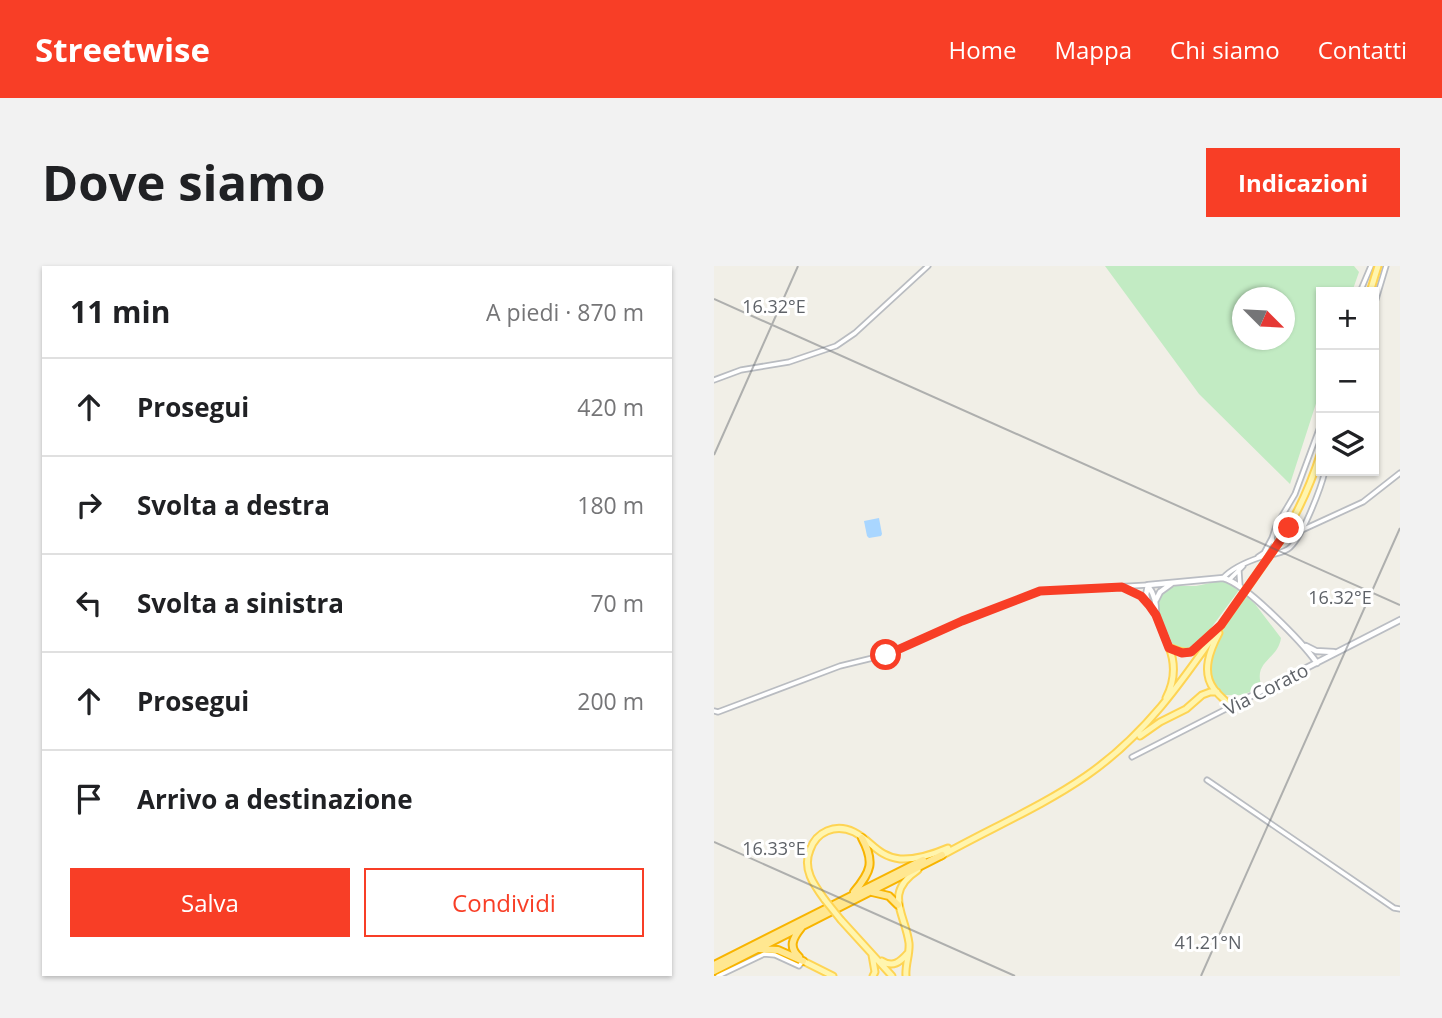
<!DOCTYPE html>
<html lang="it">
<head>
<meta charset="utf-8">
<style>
  :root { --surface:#fff; --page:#f2f2f2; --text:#202124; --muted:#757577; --line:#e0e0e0; --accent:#f83e26 }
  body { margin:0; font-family:"Open Sans",sans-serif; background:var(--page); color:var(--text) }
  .controls { position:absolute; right:21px; top:21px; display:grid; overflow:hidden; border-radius:0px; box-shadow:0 2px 5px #0004 }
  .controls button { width:63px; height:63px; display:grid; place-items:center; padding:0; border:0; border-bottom:2px solid var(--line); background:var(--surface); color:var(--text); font:35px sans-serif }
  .compass { position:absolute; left:518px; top:21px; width:63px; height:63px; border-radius:50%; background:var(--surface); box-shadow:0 2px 5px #0004; rotate:114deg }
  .stop { position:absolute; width:21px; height:21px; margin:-16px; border:5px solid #f83e26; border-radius:50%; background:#fff }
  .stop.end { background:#f83e26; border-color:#fff; box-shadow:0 2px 7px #0008 }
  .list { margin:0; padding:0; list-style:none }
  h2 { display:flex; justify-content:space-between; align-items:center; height:91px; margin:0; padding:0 28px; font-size:30px }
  h2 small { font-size:23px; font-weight:400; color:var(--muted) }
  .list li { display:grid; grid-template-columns:46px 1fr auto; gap:21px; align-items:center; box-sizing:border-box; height:98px; padding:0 28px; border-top:2px solid var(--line) }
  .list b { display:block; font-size:26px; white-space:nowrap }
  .list em { font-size:23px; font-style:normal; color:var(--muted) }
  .actions { display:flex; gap:14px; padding:21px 28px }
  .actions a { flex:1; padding:16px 0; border:2px solid var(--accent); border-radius:0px; text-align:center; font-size:24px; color:var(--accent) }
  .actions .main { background:var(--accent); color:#fff }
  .icon { flex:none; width:38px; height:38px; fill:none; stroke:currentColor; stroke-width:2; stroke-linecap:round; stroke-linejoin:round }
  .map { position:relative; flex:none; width:686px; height:710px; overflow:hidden; border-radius:0px }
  header { display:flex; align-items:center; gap:42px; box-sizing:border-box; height:98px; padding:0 35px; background:var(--accent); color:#fff }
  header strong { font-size:33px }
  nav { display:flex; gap:38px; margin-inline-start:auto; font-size:24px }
  .intro { display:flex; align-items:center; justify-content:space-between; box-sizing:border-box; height:168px; padding:0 42px }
  h1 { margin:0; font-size:49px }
  .button { padding:18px 32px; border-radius:0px; background:var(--accent); color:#fff; font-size:24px; font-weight:700 }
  main { display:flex; gap:42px; padding:0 42px }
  aside { flex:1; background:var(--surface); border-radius:0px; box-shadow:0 2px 5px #0004 }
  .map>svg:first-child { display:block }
</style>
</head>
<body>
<header>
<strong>Streetwise</strong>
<nav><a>Home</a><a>Mappa</a><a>Chi siamo</a><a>Contatti</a></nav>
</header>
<div class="intro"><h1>Dove siamo</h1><a class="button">Indicazioni</a></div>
<main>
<aside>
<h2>11 min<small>A piedi · 870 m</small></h2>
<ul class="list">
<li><svg class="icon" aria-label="ahead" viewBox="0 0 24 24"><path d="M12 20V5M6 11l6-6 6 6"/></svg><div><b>Prosegui</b></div><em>420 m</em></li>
<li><svg class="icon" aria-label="right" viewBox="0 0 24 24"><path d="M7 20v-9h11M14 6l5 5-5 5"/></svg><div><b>Svolta a destra</b></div><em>180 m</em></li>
<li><svg class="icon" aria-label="left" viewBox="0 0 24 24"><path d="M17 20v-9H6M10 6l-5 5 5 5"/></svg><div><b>Svolta a sinistra</b></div><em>70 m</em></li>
<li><svg class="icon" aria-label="ahead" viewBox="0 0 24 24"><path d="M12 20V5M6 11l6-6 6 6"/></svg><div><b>Prosegui</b></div><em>200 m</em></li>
<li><svg class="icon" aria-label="arrive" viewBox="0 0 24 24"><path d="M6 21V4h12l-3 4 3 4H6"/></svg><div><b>Arrivo a destinazione</b></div></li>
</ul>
<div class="actions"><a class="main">Salva</a><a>Condividi</a></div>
</aside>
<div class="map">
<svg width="686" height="710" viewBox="0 0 686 710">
  <rect width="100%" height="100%" fill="#f1efe7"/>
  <path fill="#c2ebc3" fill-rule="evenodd" d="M391,0H640L645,6L638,26H607V122L576,218L485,128ZM528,32H570V74H528Z
    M506,315L517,317L525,324L483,381L474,386L466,385L459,379L443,342V335L449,324L461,320H482Z
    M532,330L541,338L567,372C564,394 538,395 548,421L528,429H510C507,425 501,421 498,416C483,394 520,349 532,330Z"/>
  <path fill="#a9d6ff" d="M165,252L168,268L167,270L155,272L153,270L150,255Z"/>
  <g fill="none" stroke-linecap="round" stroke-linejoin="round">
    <g stroke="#b9bcc1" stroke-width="7">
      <path id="street" d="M646,26L657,0
        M660,40L672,0
        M0,114L27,104L75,96L122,80L141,67L214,0
        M588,264L649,236L686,207
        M561,284L558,272L562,260L581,228L607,158
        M544,291L550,287L558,272
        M525,305L526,320
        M509,312C518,302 535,295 547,291C556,289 566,288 574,283C587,275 607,222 611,205
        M515,314L529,300
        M414,323L427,330L433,336
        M0,445L4,446L126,400L171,389L248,355L326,325L434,319
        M418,491L516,441
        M493,514L680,642L686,643
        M4,710L50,688L61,689L85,700L89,695"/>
    </g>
    <g stroke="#babdc3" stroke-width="8">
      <path id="secondary" d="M434,319L509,312C531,317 589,377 603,397
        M434,319L432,329L435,339L442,349L455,381
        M434,320C441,329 442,337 442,348
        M442,334L446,326L457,318
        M592,380L602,385L620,386
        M516,441L686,354"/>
    </g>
    <g stroke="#fed454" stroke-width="9">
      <path id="primary" d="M656,26L664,0
        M566,275C584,247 597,218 607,186
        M505,367C496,384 487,406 500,423C505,430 512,434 516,441
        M455,381C482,393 480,383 499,366
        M452,432C461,415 462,399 455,381
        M426,470L446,456L472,443L488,429L496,426H503
        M227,590C275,563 327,541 372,510C437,465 475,405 519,342
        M111,634C100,619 88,603 96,584C102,566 121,557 140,566C158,575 163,590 186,593C202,594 220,588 234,582
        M127,654L178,710
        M158,689L161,706L159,710
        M89,695L119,710
        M168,695C179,702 186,696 194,687
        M192,710C191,699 196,688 195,677C191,647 169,627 204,604"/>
    </g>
    <g stroke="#f8b400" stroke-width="10">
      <path id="highway" d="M140,626C157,606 161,596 148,572
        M158,626L175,630L184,639
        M45,683L64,684L89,695
        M85,691C74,681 79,672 87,662
        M0,699L209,594
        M0,705L228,589"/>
    </g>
    <use href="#street" stroke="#fff" stroke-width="3.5"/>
    <use href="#secondary" stroke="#fff" stroke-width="4.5"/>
    <use href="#primary" stroke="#fff5ae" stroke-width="5"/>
    <use href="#highway" stroke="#ffe790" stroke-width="6"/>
    <g stroke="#fed454" stroke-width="9" stroke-linecap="butt">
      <path id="primary-bridge" d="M519,342L566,275
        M111,634L127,654"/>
    </g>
    <use href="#primary-bridge" stroke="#fff5ae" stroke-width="5"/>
  </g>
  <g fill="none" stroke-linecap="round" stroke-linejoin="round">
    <path stroke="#f83e26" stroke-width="9" d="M172,389L248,355L326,325L408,321L427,330L435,339L442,349L455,382L468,387L477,386L507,359L575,262"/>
  </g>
  <path fill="none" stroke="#5e6268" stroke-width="2" stroke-opacity="0.45" d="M0,33L686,339M0,189L84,0M0,576L301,710M487,710L686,262"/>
  <g text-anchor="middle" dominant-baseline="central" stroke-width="6" stroke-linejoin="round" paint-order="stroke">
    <g font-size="19" fill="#5e6268" stroke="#fff">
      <text transform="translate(552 423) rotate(-27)">Via Corato</text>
    </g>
  </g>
  <g font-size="18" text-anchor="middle" fill="#5e6268" stroke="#fff" stroke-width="6" stroke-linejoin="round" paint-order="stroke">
    <text x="60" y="47">16.32°E</text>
    <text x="626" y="338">16.32°E</text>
    <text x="60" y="589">16.33°E</text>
    <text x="494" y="683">41.21°N</text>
  </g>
</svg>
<div class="controls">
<button>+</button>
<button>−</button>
<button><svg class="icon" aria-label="layers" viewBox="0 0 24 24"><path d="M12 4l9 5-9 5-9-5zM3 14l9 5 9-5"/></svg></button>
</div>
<svg class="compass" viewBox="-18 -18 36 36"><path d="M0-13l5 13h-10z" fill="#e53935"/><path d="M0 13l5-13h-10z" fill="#757577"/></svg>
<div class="stop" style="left:172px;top:389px"></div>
<div class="stop end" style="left:575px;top:262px"></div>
</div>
</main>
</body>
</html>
